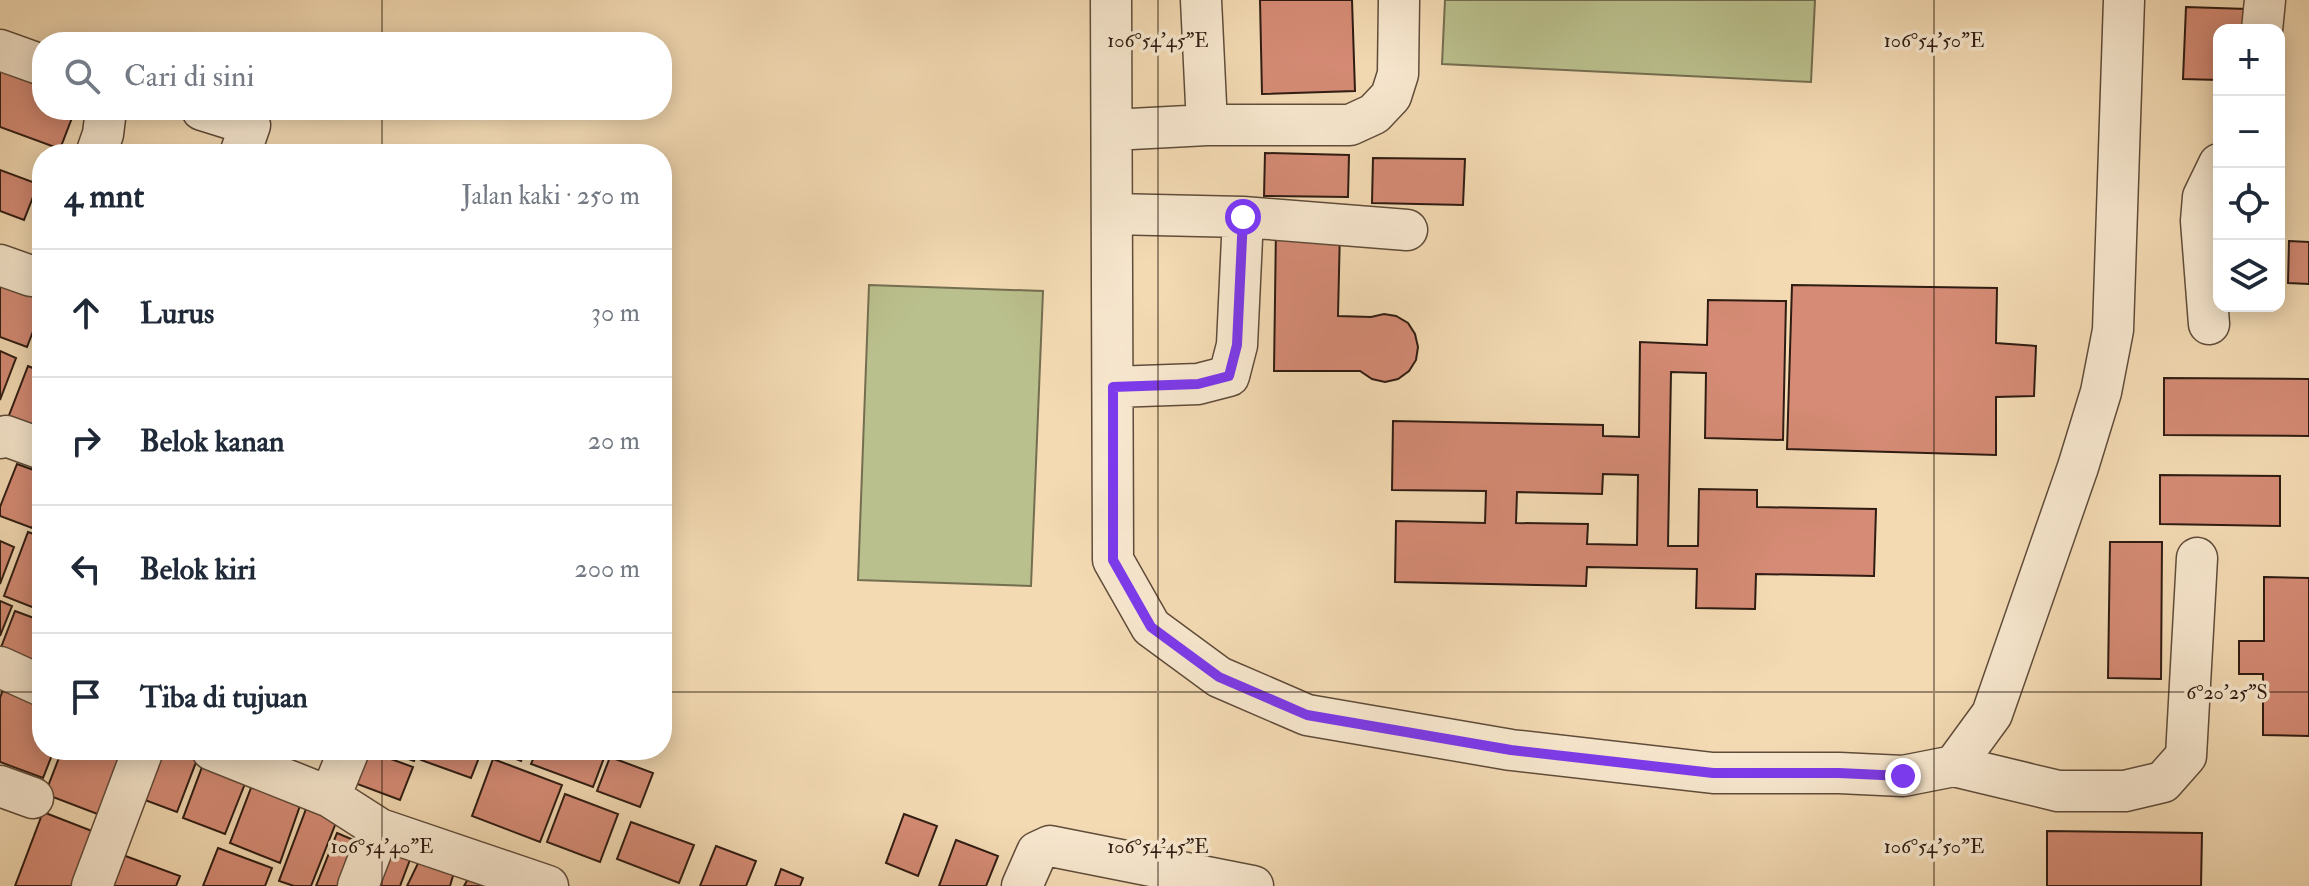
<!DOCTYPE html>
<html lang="id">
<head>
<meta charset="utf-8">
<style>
  :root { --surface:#fff; --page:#f2f2f3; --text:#1f2937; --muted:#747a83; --line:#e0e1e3 }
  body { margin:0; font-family:"IM FELL Double Pica",serif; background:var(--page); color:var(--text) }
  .controls { position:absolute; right:24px; top:24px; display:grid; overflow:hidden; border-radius:16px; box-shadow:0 4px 20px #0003 }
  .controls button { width:72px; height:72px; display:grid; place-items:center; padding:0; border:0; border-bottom:2px solid var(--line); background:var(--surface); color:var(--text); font:40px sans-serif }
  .stop { position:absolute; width:24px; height:24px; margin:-18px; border:6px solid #7c3aed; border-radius:50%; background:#fff }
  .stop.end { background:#7c3aed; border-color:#fff; box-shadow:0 2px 8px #0008 }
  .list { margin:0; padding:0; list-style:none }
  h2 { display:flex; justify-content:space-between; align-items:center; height:104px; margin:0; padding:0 32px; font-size:34px }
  h2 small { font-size:26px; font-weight:400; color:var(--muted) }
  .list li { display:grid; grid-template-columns:52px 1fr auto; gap:24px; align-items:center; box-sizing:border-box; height:128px; padding:0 32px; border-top:2px solid var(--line) }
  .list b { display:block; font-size:30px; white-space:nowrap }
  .list em { font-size:26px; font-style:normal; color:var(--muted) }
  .icon { flex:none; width:44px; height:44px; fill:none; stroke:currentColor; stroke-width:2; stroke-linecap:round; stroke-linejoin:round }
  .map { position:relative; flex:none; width:2309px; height:886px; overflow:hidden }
  .search { position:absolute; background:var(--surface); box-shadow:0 4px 20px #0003; left:32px; top:32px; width:640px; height:88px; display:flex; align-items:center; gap:20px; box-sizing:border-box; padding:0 28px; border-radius:32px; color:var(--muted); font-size:30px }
  .panel { position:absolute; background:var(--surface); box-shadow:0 4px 20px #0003; left:32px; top:144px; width:640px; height:616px; border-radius:32px }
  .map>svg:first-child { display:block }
</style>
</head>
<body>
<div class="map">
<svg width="2309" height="886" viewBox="0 0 2309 886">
  <rect width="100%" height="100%" fill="#f3dab3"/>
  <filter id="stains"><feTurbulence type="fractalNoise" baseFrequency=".0025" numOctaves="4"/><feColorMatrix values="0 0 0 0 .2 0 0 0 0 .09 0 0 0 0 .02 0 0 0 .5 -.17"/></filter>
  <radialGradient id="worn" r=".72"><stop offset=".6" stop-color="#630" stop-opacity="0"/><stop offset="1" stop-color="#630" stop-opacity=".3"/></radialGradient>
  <path fill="#bac08d" stroke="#746e50" stroke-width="2" d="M1445,0H1815L1811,82L1442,64Z
    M869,285L1043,291L1031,586L858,580Z"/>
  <path fill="#d58b75" stroke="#2f1c12" stroke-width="2" fill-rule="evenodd" d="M1260,0H1352L1355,91L1262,94Z
    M2186,7L2247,9L2246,30H2219V80L2183,79Z
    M0,65L42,81V110H75L60,149L0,127Z
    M1265,153L1349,155L1348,197L1264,196Z
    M1373,158L1465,159L1463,205L1372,203Z
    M0,170L38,184L24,220L0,211Z
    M1276,227L1340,229L1338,316L1371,317L1384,314L1396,316L1408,323L1415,334L1418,347L1416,360L1409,371L1398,379L1385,382L1372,379L1360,371H1274Z
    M2289,241L2309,242V284L2288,283Z
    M0,284L42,299V308L27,347L0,337Z
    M1792,285L1997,288L1996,343L2036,346L2034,396L1996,397V455L1787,449Z
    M1708,300L1786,301L1783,440L1705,438L1706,373L1671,372L1668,546H1698L1699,489L1757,490V507L1876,509L1874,576L1756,574L1755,609L1696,608L1697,569L1587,567L1586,586L1395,582L1396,521L1485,523L1486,491L1392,490L1393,421L1603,425V436L1639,437L1640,342L1707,345ZM1603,474L1638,475L1637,545L1587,544L1588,524L1516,523L1517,492L1602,494Z
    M0,351L16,358L0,400Z
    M28,366L42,372V431L8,418Z
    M2164,378L2309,379V436L2164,435Z
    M17,464L42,473V502L32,528L0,516V507Z
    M2160,475L2280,476V526L2160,524Z
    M28,532L42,537V596L37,609L4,596Z
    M0,541L14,547L0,584Z
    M2110,542H2162L2161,679L2108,678Z
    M2264,577L2309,578V736L2263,735V674H2239V641H2264Z
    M0,601L12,606L0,636Z
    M15,611L42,621V640L31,671L0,650Z
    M5,684L42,697V750H54L43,778L0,762V698Z
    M62,750H125L100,815L45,794Z
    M152,750H179L198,757L177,812L134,796Z
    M366,750L413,767L400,800L352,782Z
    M384,750H418L414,761Z
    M425,750H482L471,778L421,760Z
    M493,750H525L521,761Z
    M537,750H607L593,787L531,764Z
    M610,757L653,773L640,807L597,791Z
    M205,759L248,776L225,834L183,818Z
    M493,759L562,785L540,842L472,816Z
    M254,780L302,800L280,863L230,843Z
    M565,794L618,814L600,862L547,842Z
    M306,809L337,820L311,886H294L279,881Z
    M43,812L105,836L86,886H15Z
    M904,814L937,826L918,876L886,863Z
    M631,822L694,845L679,883L617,859Z
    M2047,831L2202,833L2201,886H2047Z
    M337,833L363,844L347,886H316Z
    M386,839L414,849L400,886H368Z
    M956,840L998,856L986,886H939Z
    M716,846L756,861L746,886H700Z
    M218,848L272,868L265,886H203Z
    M120,854L180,876L176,886H107Z
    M422,855L455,869L450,886H407Z
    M781,869L803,878L800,886H775Z
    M468,879L486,886H464Z"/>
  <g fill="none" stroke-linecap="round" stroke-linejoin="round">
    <g stroke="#604c3a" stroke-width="43">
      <path id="minor" d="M1111,0L1113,560L1151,627L1219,677L1307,715L1511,750L1713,773H1839L1903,776L1954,766L1992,714L2078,467L2101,392L2113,330L2124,0
        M1201,0L1207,125
        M2262,30L2265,0
        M0,50L42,65
        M202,110L250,125L240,154
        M1112,130L1207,125H1350L1374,114L1391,96L1398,74L1399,0
        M96,154L103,134L106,110
        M1112,214L1243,217L1407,230
        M0,265L31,276H42
        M2209,324L2201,221L2203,197L2219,164
        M1113,387L1198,384L1229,376L1237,345L1243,217
        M0,438L6,436L42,449
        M0,667L42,686
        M212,750L330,797L380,829L548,886
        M1954,766L2058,791H2125L2163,782L2186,756L2197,558
        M0,786L33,798
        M330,797L349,750
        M92,886L143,750
        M358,886L380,829
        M1022,886L1037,852L1050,846L1253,886"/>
    </g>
    <use href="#minor" stroke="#f7e7ce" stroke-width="40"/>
  </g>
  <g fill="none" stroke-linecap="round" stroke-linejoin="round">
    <path stroke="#7c3aed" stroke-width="10" d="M1243,217L1237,345L1229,376L1198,384L1113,387V560L1151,627L1219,677L1307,715L1511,750L1713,773H1839L1903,776"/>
  </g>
  <path fill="none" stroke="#2f1c12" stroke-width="2" stroke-opacity="0.45" d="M382,0V42M1158,0V886M1934,0V886M382,110V154M0,692H42M662,692H2309M382,750V886"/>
  <g font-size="20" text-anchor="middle" fill="#2f1c12" stroke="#f7e7ce" stroke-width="7" stroke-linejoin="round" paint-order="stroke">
    <text x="1158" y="47">106°54'45"E</text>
    <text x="1934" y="47">106°54'50"E</text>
    <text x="2227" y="699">6°20'25"S</text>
    <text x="382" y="853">106°54'40"E</text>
    <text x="1158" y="853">106°54'45"E</text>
    <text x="1934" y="853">106°54'50"E</text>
  </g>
  <rect width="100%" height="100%" filter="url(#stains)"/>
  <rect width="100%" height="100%" fill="url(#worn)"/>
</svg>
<div class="controls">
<button>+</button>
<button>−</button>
<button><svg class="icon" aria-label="locate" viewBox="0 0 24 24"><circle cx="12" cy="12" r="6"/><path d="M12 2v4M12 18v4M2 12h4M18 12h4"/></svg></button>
<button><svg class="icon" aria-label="layers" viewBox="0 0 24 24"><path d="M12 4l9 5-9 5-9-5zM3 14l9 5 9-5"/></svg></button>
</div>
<div class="stop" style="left:1243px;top:217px"></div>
<div class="stop end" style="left:1903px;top:776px"></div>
<div class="search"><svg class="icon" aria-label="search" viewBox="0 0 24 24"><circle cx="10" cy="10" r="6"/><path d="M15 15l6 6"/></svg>Cari di sini</div>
<section class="panel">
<h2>4 mnt<small>Jalan kaki · 250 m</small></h2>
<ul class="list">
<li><svg class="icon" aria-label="ahead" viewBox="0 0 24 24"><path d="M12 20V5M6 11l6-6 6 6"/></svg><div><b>Lurus</b></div><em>30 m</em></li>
<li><svg class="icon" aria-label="right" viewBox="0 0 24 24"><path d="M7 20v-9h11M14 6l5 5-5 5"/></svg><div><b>Belok kanan</b></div><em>20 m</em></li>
<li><svg class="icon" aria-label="left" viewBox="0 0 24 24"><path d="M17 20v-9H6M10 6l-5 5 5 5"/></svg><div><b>Belok kiri</b></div><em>200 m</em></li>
<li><svg class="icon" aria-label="arrive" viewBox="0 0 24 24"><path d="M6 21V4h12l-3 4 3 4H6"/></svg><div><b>Tiba di tujuan</b></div></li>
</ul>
</section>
</div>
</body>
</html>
